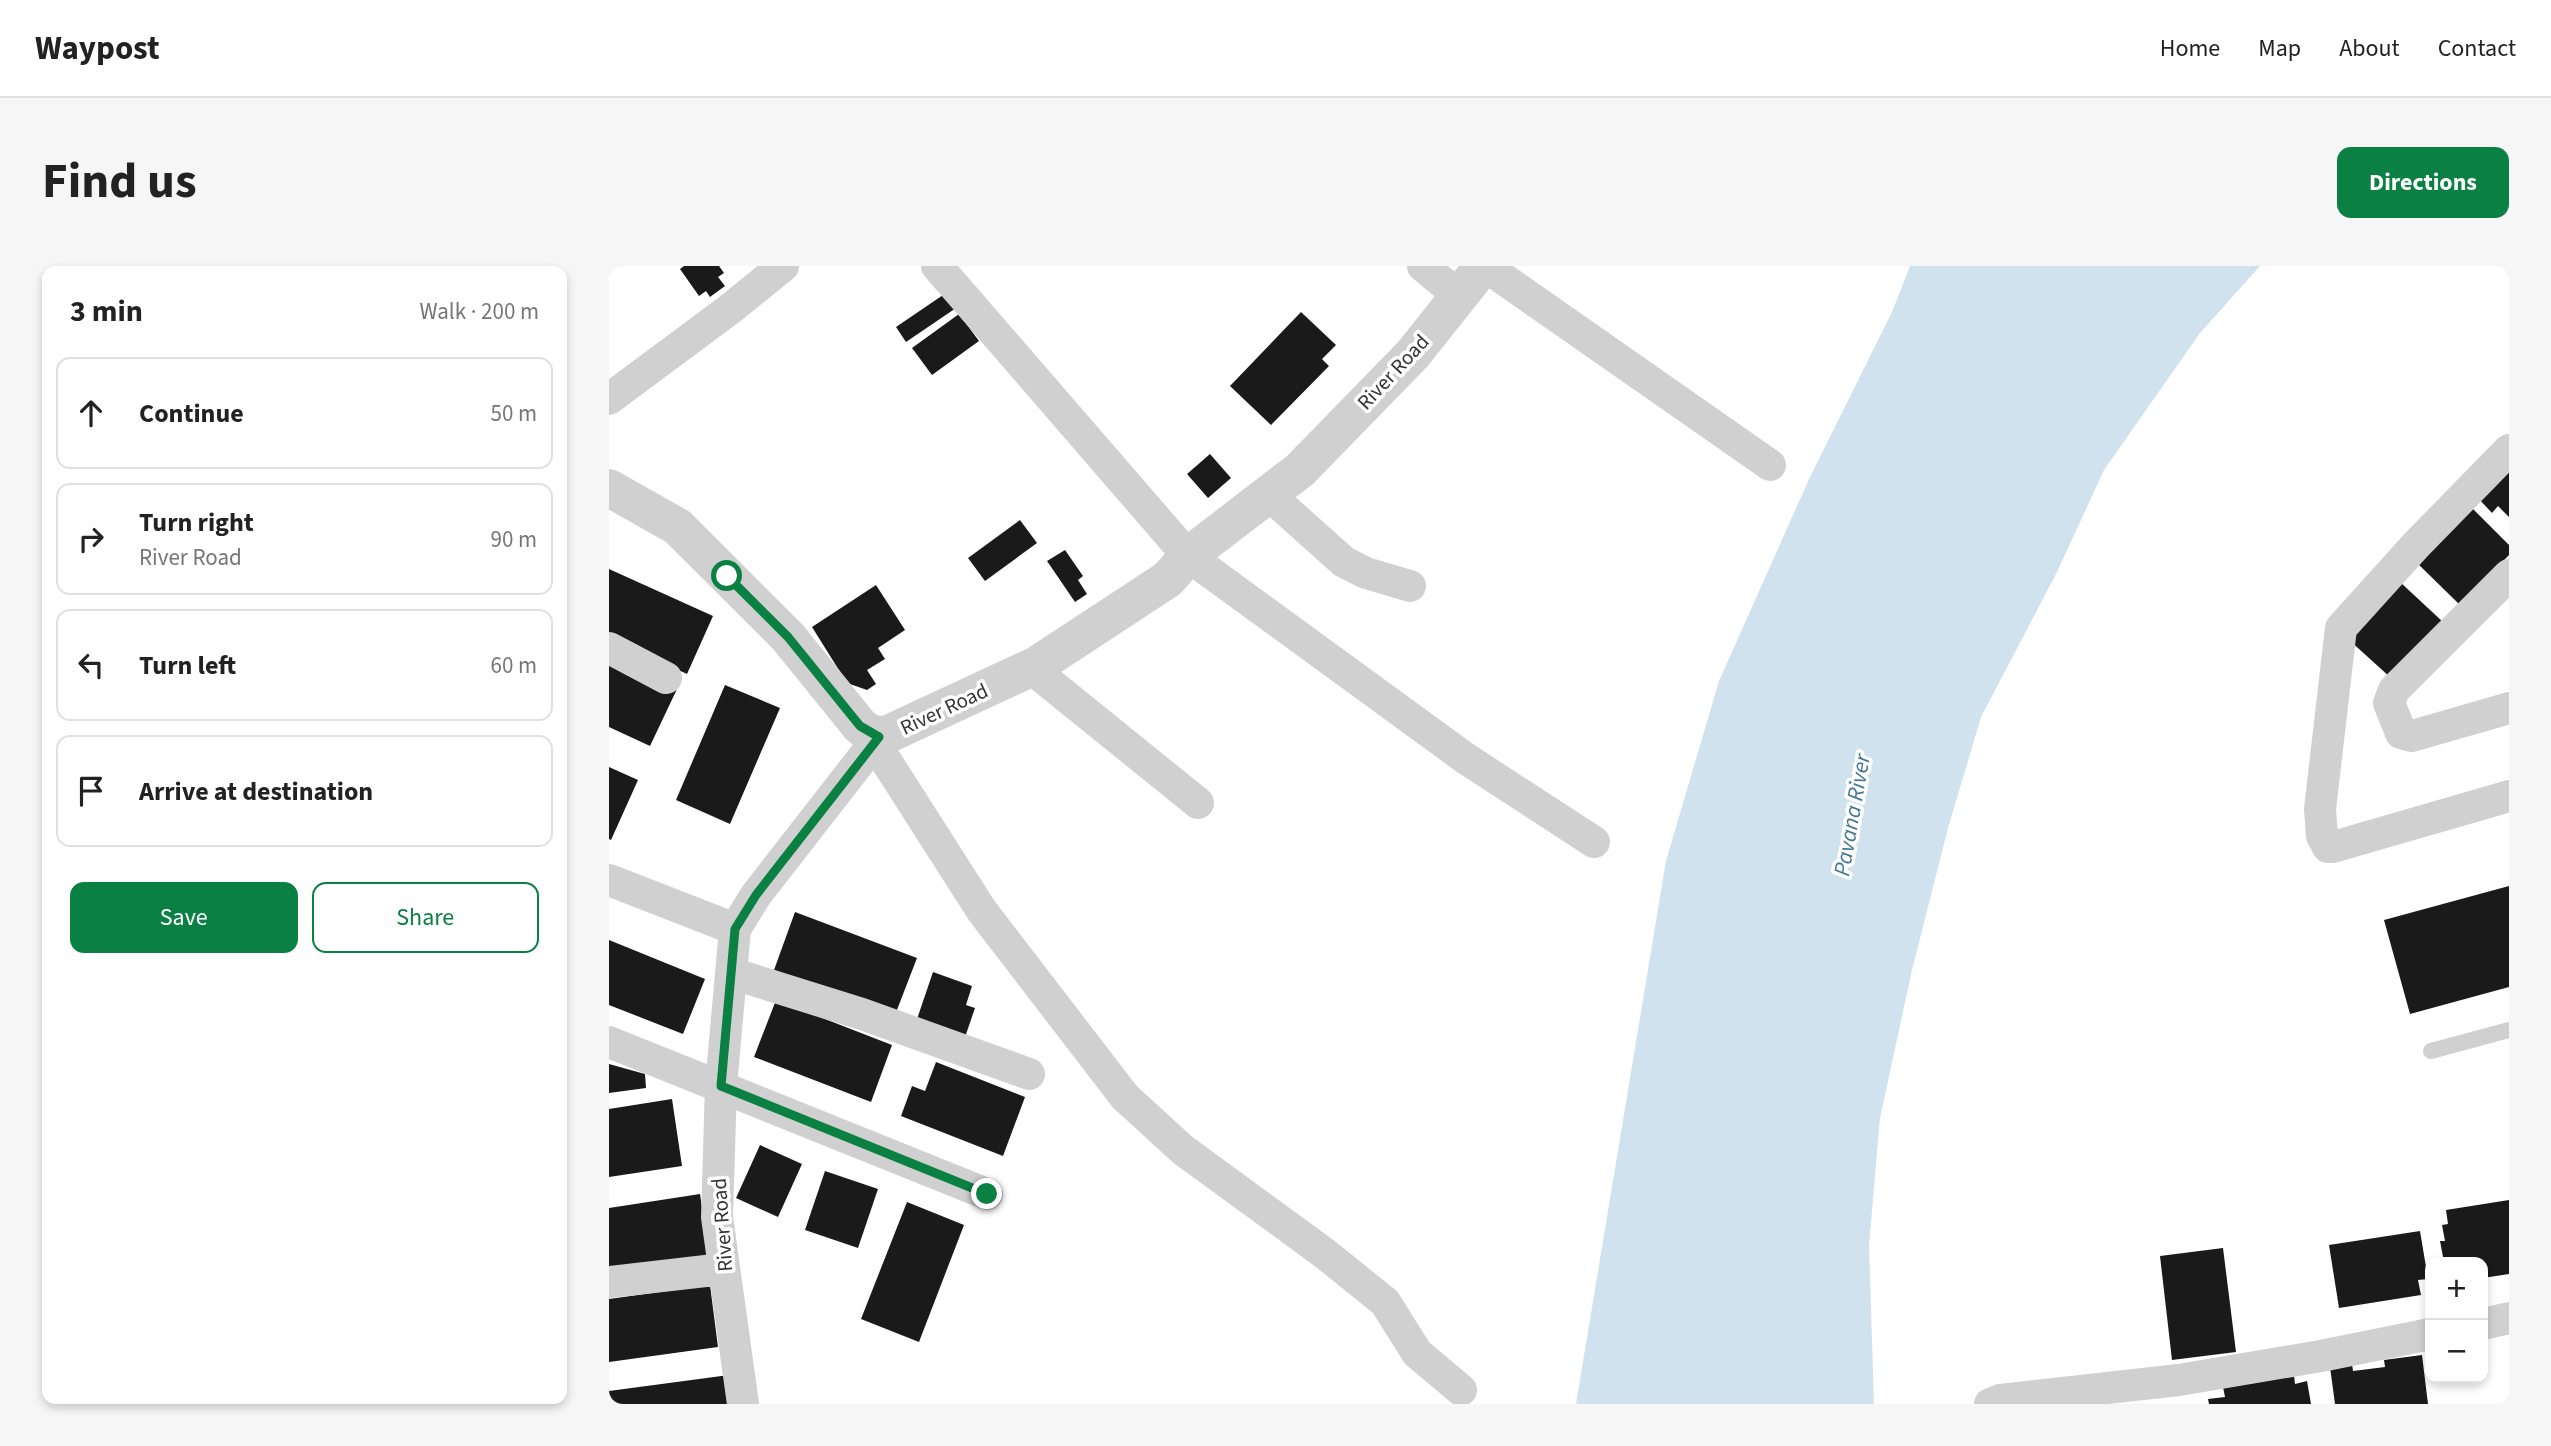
<!DOCTYPE html>
<html lang="en">
<head>
<meta charset="utf-8">
<style>
  :root { --surface:#fff; --page:#f6f6f6; --text:#222; --muted:#767676; --line:#e0e0e0; --accent:#0b8043 }
  body { margin:0; font-family:"Source Sans 3",sans-serif; background:var(--page); color:var(--text) }
  .controls { position:absolute; right:21px; bottom:21px; display:grid; overflow:hidden; border-radius:14px; box-shadow:0 4px 10px #0003 }
  .controls button { width:63px; height:63px; display:grid; place-items:center; padding:0; border:0; border-bottom:2px solid var(--line); background:var(--surface); color:var(--text); font:35px sans-serif }
  .stop { position:absolute; width:21px; height:21px; margin:-16px; border:5px solid #0b8043; border-radius:50%; background:#fff }
  .stop.end { background:#0b8043; border-color:#fff; box-shadow:0 2px 7px #0008 }
  .list { margin:0; padding:0; list-style:none }
  h2 { display:flex; justify-content:space-between; align-items:center; height:91px; margin:0; padding:0 28px; font-size:30px }
  h2 small { font-size:23px; font-weight:400; color:var(--muted) }
  .list li { display:grid; grid-template-columns:46px 1fr auto; gap:21px; align-items:center; box-sizing:border-box; height:112px; margin:0 14px 14px; padding:0 14px; border:2px solid var(--line); border-radius:14px }
  .list b { display:block; font-size:26px; white-space:nowrap }
  .list p { margin:0; font-size:23px; white-space:nowrap; color:var(--muted) }
  .list em { font-size:23px; font-style:normal; color:var(--muted) }
  .actions { display:flex; gap:14px; padding:21px 28px }
  .actions a { flex:1; padding:16px 0; border:2px solid var(--accent); border-radius:14px; text-align:center; font-size:24px; color:var(--accent) }
  .actions .main { background:var(--accent); color:#fff }
  .icon { flex:none; width:38px; height:38px; fill:none; stroke:currentColor; stroke-width:2; stroke-linecap:round; stroke-linejoin:round }
  .map { position:relative; flex:none; width:1900px; height:1138px; overflow:hidden; border-radius:14px }
  header { display:flex; align-items:center; gap:42px; box-sizing:border-box; height:98px; padding:0 35px; background:var(--surface); border-bottom:2px solid var(--line) }
  header strong { font-size:33px }
  nav { display:flex; gap:38px; margin-inline-start:auto; font-size:24px }
  .intro { display:flex; align-items:center; justify-content:space-between; box-sizing:border-box; height:168px; padding:0 42px }
  h1 { margin:0; font-size:49px }
  .button { padding:18px 32px; border-radius:14px; background:var(--accent); color:#fff; font-size:24px; font-weight:700 }
  main { display:flex; gap:42px; padding:0 42px }
  aside { flex:1; background:var(--surface); border-radius:14px; box-shadow:0 4px 10px #0003 }
  .map>svg:first-child { display:block }
</style>
</head>
<body>
<header>
<strong>Waypost</strong>
<nav><a>Home</a><a>Map</a><a>About</a><a>Contact</a></nav>
</header>
<div class="intro"><h1>Find us</h1><a class="button">Directions</a></div>
<main>
<aside>
<h2>3 min<small>Walk · 200 m</small></h2>
<ul class="list">
<li><svg class="icon" aria-label="ahead" viewBox="0 0 24 24"><path d="M12 20V5M6 11l6-6 6 6"/></svg><div><b>Continue</b></div><em>50 m</em></li>
<li><svg class="icon" aria-label="right" viewBox="0 0 24 24"><path d="M7 20v-9h11M14 6l5 5-5 5"/></svg><div><b>Turn right</b><p>River Road</p></div><em>90 m</em></li>
<li><svg class="icon" aria-label="left" viewBox="0 0 24 24"><path d="M17 20v-9H6M10 6l-5 5 5 5"/></svg><div><b>Turn left</b></div><em>60 m</em></li>
<li><svg class="icon" aria-label="arrive" viewBox="0 0 24 24"><path d="M6 21V4h12l-3 4 3 4H6"/></svg><div><b>Arrive at destination</b></div></li>
</ul>
<div class="actions"><a class="main">Save</a><a>Share</a></div>
</aside>
<div class="map">
<svg width="1900" height="1138" viewBox="0 0 1900 1138">
  <rect width="100%" height="100%" fill="#fff"/>
  <path fill="#cfe2ee" d="M1301,0H1651L1591,67L1495,204L1448,306L1372,451L1339,562L1303,704L1271,852L1260,979L1265,1138H967L1057,595L1110,415L1201,211L1283,46Z"/>
  <path fill="#1a1a1a" d="M75,0H110L115,7L109,11L116,20L101,31L97,25L90,30L71,3Z
    M337,27L347,42L297,76L287,61Z
    M692,46L727,79L713,93L720,100L662,159L621,120Z
    M350,48L370,75L323,109L303,82Z
    M601,188L622,212L599,232L578,208Z
    M1900,199V251L1889,240L1883,247L1869,232Z
    M1861,240L1900,279V289L1851,339L1806,295Z
    M411,254L428,277L376,315L359,292Z
    M456,284L474,310L469,314L478,328L466,336L438,295Z
    M0,303L104,350L78,408L0,372Z
    M1791,316L1834,356L1782,412L1739,373Z
    M267,319L296,364L269,382L276,393L258,404L267,418L258,424L238,417L203,361Z
    M0,391L68,423L41,480L0,461Z
    M116,419L171,442L121,558L67,534Z
    M0,501L29,514L2,574L0,573Z
    M1900,620V721L1801,748L1775,654Z
    M186,646L308,692L286,749L165,704Z
    M0,674L96,713L74,768L0,739Z
    M324,706L363,720L357,739L366,742L354,777L306,759Z
    M167,734L283,779L262,836L145,791Z
    M327,796L416,831L394,890L292,850L303,820L316,825Z
    M0,798L36,808L37,822L0,827Z
    M63,833L73,900L0,911V843Z
    M151,879L193,898L169,951L127,932Z
    M216,905L269,923L249,982L196,964Z
    M91,928L100,990L0,1005V942Z
    M1900,934V1008L1874,1012V996H1835L1831,975H1836L1833,959L1839,958L1837,944Z
    M298,936L355,959L310,1076L252,1053Z
    M1811,965L1819,1013L1809,1014L1812,1029L1730,1042L1720,979Z
    M1614,982L1627,1086L1563,1094L1551,990Z
    M101,1019L109,1081L0,1096V1033Z
    M1813,1089L1819,1138H1726L1721,1101L1743,1098L1744,1105L1776,1101L1775,1094Z
    M120,1109L124,1138H0V1125Z
    M1685,1109L1686,1118L1698,1115L1702,1138H1600L1599,1133L1616,1131L1614,1121Z"/>
  <g fill="none" stroke-linecap="round" stroke-linejoin="round">
    <path stroke="#d0d0d0" stroke-width="16" d="M1822,785L1900,764"/>
    <path stroke="#d0d0d0" stroke-width="32" d="M328,0L579,290L856,492L985,576
      M814,0L850,30
      M876,0L1161,199
      M0,133L121,43L174,0
      M1900,184L1808,278L1732,362L1711,543L1713,570L1719,581H1724L1900,530
      M659,228L735,296L757,307L801,320
      M1900,309L1785,424L1780,437L1792,467L1803,470L1900,442
      M0,382L57,412
      M422,402L589,537
      M265,476L373,645L516,831L574,884L715,987L776,1036L808,1087L852,1124
      M0,614L126,663
      M122,707L253,748L420,808
      M0,776L378,928
      M0,1016L114,1003
      M1874,1058L1900,1052
      M134,1138L108,951L112,820L126,663L147,629L270,471
      M1381,1138L1391,1134L1570,1114L1712,1090L1821,1068"/>
    <path stroke="#d0d0d0" stroke-width="38" d="M0,222L69,261L179,371L251,460L260,467L275,470L428,399L559,313L579,290L691,204L804,88L874,0"/>
  </g>
  <g fill="none" stroke-linecap="round" stroke-linejoin="round">
    <path stroke="#0b8043" stroke-width="9" d="M118,310L179,371L251,460L270,471L147,629L126,663L112,820L378,928"/>
  </g>
  <g text-anchor="middle" dominant-baseline="central" stroke-width="7" stroke-linejoin="round" paint-order="stroke">
    <g font-size="21" fill="#333" stroke="#fff">
      <text transform="translate(784 106) rotate(-47)">River Road</text>
      <text transform="translate(335 443) rotate(-25)">River Road</text>
      <text transform="translate(113 959) rotate(-94)">River Road</text>
    </g>
    <g font-size="23" font-style="italic" fill="#3f7597" stroke="#fff">
      <text transform="translate(1243 549) rotate(-80)">Pavana River</text>
    </g>
  </g>
</svg>
<div class="controls">
<button>+</button>
<button>−</button>
</div>
<div class="stop" style="left:118px;top:310px"></div>
<div class="stop end" style="left:378px;top:928px"></div>
</div>
</main>
</body>
</html>
